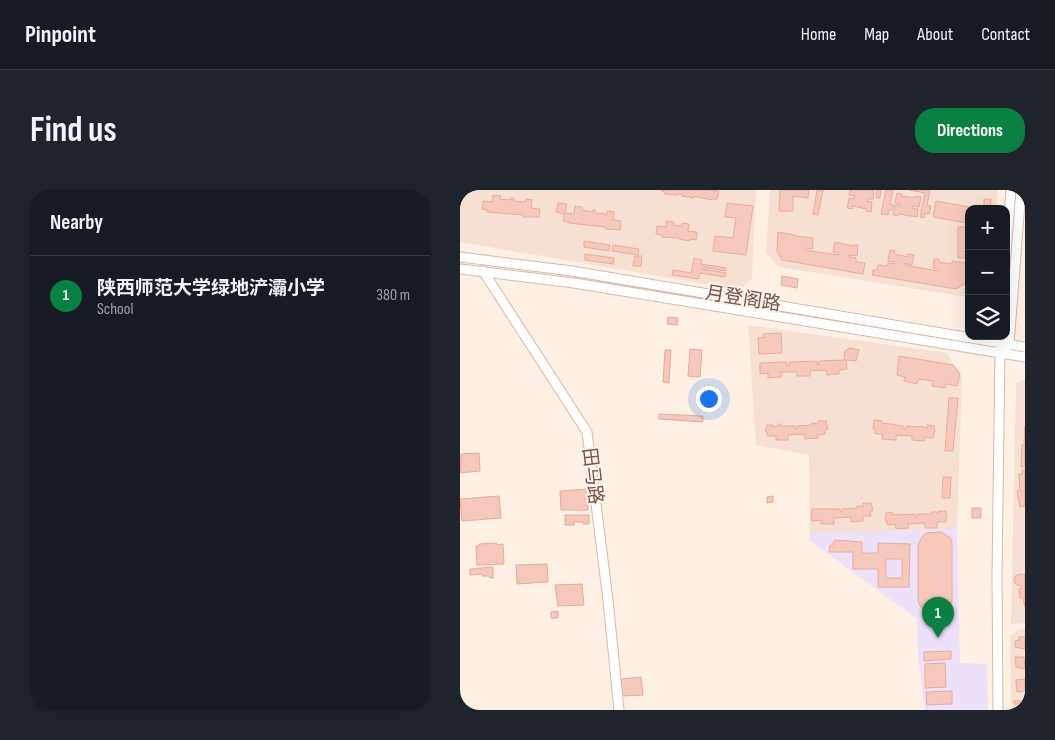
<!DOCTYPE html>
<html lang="en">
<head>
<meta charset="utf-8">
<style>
  :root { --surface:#171b24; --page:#20242c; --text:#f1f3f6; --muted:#9ea1a6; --line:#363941; --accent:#0b8043 }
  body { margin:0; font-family:"Sofia Sans Condensed","Noto Sans SC",sans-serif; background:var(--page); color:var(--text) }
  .controls { position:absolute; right:15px; top:15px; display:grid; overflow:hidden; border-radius:10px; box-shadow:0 5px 20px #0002 }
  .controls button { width:45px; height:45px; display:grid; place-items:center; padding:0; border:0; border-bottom:1px solid var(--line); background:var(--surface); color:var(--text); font:25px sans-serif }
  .you { position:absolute; left:248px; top:208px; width:18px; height:18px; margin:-12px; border:4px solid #fff; border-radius:50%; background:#1a73e8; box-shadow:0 0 0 8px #1a73e833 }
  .badge { display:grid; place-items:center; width:32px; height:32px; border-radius:50%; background:var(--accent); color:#fff; font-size:16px; font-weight:700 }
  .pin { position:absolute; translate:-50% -41px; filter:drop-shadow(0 1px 2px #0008) }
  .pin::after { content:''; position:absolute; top:26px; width:18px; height:15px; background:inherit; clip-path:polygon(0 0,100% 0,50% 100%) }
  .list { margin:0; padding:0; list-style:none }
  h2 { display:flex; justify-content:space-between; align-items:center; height:65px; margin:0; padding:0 20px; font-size:21px }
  h2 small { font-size:16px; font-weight:400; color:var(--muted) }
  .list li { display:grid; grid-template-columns:32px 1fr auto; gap:15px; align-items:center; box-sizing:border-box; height:80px; padding:0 20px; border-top:1px solid var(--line) }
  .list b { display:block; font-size:19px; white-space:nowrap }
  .list p { margin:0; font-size:16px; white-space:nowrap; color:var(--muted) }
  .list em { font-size:16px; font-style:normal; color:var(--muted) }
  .icon { flex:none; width:28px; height:28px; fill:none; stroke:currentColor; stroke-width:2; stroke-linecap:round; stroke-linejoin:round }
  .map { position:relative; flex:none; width:565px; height:520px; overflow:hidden; border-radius:20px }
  header { display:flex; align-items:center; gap:30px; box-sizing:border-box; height:70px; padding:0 25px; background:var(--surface); border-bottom:1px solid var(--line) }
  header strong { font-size:24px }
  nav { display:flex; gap:28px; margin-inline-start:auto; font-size:18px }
  .intro { display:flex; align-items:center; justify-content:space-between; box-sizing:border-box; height:120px; padding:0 30px }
  h1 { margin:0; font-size:35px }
  .button { padding:12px 22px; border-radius:20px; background:var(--accent); color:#fff; font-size:18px; font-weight:700 }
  main { display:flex; gap:30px; padding:0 30px }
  aside { flex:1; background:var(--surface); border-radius:20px; box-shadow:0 5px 20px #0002 }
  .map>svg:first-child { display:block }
</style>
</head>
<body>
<header>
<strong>Pinpoint</strong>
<nav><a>Home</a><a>Map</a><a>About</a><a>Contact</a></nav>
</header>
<div class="intro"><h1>Find us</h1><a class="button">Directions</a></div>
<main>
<aside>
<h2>Nearby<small></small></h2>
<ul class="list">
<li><span class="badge">1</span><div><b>陕西师范大学绿地浐灞小学</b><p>School</p></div><em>380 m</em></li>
</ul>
</aside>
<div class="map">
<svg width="565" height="520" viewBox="0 0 565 520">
  <rect width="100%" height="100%" fill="#fef0e5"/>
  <path fill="#f6e0d3" d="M0,0H296L292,88L280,100L0,52Z
    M310,0H538L536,19H509V107H506L319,77L306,63Z
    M288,135L487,163L502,187L497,339L350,343L349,265L296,255Z
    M565,189V433L551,434L556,193Z
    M565,438V520H558L551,516L550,446L561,439Z"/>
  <path fill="#ede1fa" d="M497,339L500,473L527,474L528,520H465L458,466L457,429L349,350L350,343Z"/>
  <path fill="#f5c8bb" stroke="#e8aa9a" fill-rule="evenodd" d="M200,0H249L259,1L257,9H251V10L234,6V8L222,6V4H217V5L205,4V2Z
    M320,0H349L348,8L333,6V21H319Z
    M357,0H363L358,25L353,24Z
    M390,0H414L413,9H408L407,11L412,12L411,22L406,21V19L393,16L392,19L387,18L389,8L394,9L395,6L389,5Z
    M417,0H421L420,8L416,7Z
    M426,0H433L430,14L434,15L432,20H429L428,25L421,24Z
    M449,0H470L467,15L471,16L469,24L465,23L464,28L460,27L465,3Z
    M437,3L442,4L441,6L455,8V6L461,7L459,17L452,16V18L458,19L457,27L439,24L438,26L433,25L435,15L440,16V14L435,13Z
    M33,5L41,6L40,9L51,10V8H54V11L65,12L66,9L72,10L71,18L80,19L79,27H63V25L27,22L28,20L22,19L23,11L32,12Z
    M524,9H531L530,19H524Z
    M476,11L509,17L507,33L473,27Z
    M98,13L107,14L105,23L114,24L115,16L122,17V20L133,22V20H135V23L147,24V21L154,22L153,30L161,31L160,40L145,39V37L109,33V32L103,31L104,24L96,22Z
    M267,13L293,16L286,65L253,61L255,46L273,48L276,28L265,27Z
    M206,31L214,32L213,35L222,36V33L229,34L228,41L237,42L236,50L230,49V51L219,49V48L202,47V45L196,44L197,36L206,37Z
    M498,37H507L508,68H498Z
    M318,42L335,45V46L353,48L352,59L345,58L344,60L379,65V63L373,62L375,52L393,56V55H398L397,66L390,65L389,67L396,68V72L405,73L403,84L322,70L317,61Z
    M124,51L150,55L149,61L124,57Z
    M153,55L179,59L178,65L152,61Z
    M430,60L435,61V64L447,67L448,64L454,65L452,75L445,73V75L478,81L479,79L473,78L474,69H479V72L492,74V71L507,73L506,93L496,99L412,85L413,80H417L418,75L427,76L428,73L434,74V72L428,71Z
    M125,64L154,68L153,74L125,70Z
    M175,66H182L181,76H173Z
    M234,68L242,70L241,74L266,78V81L242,77V79L266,83L265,87L240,83L239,89L212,85L213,80L231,83Z
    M322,86L338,89L337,98L321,95Z
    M208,127L218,128L217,135L207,134Z
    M321,143L322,163L299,164L298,148L304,147L303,144Z
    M390,158L399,160L396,171L386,170L387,179L379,180V184L367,185L366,180L350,181V186H337V182H321V187L308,188V183L300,184V173L327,172V176H329L330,172L357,171V175H358L359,171L384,170L385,161Z
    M230,159L242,160L240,187L228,186Z
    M205,160H211L209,193L203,192Z
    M439,166L493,175L500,184L497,196L486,194L485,198L472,196L473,191L458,189L457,194L444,191L445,187L437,185Z
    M489,208H498L493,261H485Z
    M199,224L243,226V232L199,229Z
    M414,230L422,231V234H424V233L443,236V239H445L446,236L460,237V236L467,238V235L474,236L475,242H474L473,248L465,247L464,251L452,250V246L436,245V250L422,249L423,244H415V239H413Z
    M358,231H366L368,239L365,240V244L357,245L358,248L345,249L344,244L328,245V250H316V246H307V241H305L307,235H313V237L318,236V234H320L321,236H335V239H337V236L352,235V233L358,234Z
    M565,236V276L561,277L562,255H564Z
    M19,263L20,281L0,283L1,264Z
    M565,279V316L560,317L557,301L560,300L559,284H562V280Z
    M483,287H491L490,308H482Z
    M127,299L128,320H101L100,301Z
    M39,306L41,328L2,331L0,309Z
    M313,306V312L307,313V307Z
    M403,313H411L413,321H410L411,326H403V331L391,332V327L374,328V334H361V330L352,331L351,326L352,319H380V322H382V319L397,318V316H402L403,317Z
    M512,318H521V328H512Z
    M478,321H486L487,327H486V332H477V338H465L464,333L448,334V338L436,339L435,334L427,335V331H425L426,323L432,322V325L440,324V325L455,324V327H457V324H471V322H476V323H478Z
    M105,325H129V334H123V332H114V335H105Z
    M481,342L491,348L492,354V411L488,423L484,425H473L465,423L458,412V355L462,347L466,343Z
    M375,350L402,352V363H418V353L450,354L449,397H418V379H393V362H369L370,355H373V352H375ZM426,369H442V388H426Z
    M37,353V355L43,354L44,374L17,375L16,356H19V354Z
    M87,374L88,392L57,394L56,375Z
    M33,377V388H30L29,386H22V384L10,385V379Z
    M560,384L565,385V417L563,408H560L559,399H561L562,396L557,395L554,392L555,386Z
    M122,394L124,415L98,416L95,395Z
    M98,421V428H91V422Z
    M559,447H565V459L555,457V451L559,450Z
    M491,461V469L464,471V462Z
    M555,467H564L565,479L556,477Z
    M485,473L486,497L465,498V474Z
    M181,487L183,505L162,506L161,489Z
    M565,489V501L557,502L556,490Z
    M492,501V514L467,515L466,502Z
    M554,511H561V514H554Z"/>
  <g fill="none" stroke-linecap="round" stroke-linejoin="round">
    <g stroke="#d8b8ac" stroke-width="11">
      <path id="secondary" d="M546,64L551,0
        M0,67L112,81L565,157
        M0,79L114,93L565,167
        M23,81L127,242L148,410L159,520
        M545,158L549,154L561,0
        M538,520L537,386L540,158"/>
    </g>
    <use href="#secondary" stroke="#fff" stroke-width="9"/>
  </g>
  <g text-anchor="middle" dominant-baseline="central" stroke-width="4" stroke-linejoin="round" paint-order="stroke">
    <g font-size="19" fill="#785148" stroke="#fff4ec">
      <text transform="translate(283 109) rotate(9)">月登阁路</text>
      <text transform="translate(132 286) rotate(83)">田马路</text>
    </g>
  </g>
</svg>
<div class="controls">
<button>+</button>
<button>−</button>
<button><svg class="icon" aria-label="layers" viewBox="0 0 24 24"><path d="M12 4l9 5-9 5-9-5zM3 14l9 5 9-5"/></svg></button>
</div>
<div class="you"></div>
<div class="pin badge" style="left:478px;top:448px">1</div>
</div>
</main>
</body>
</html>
